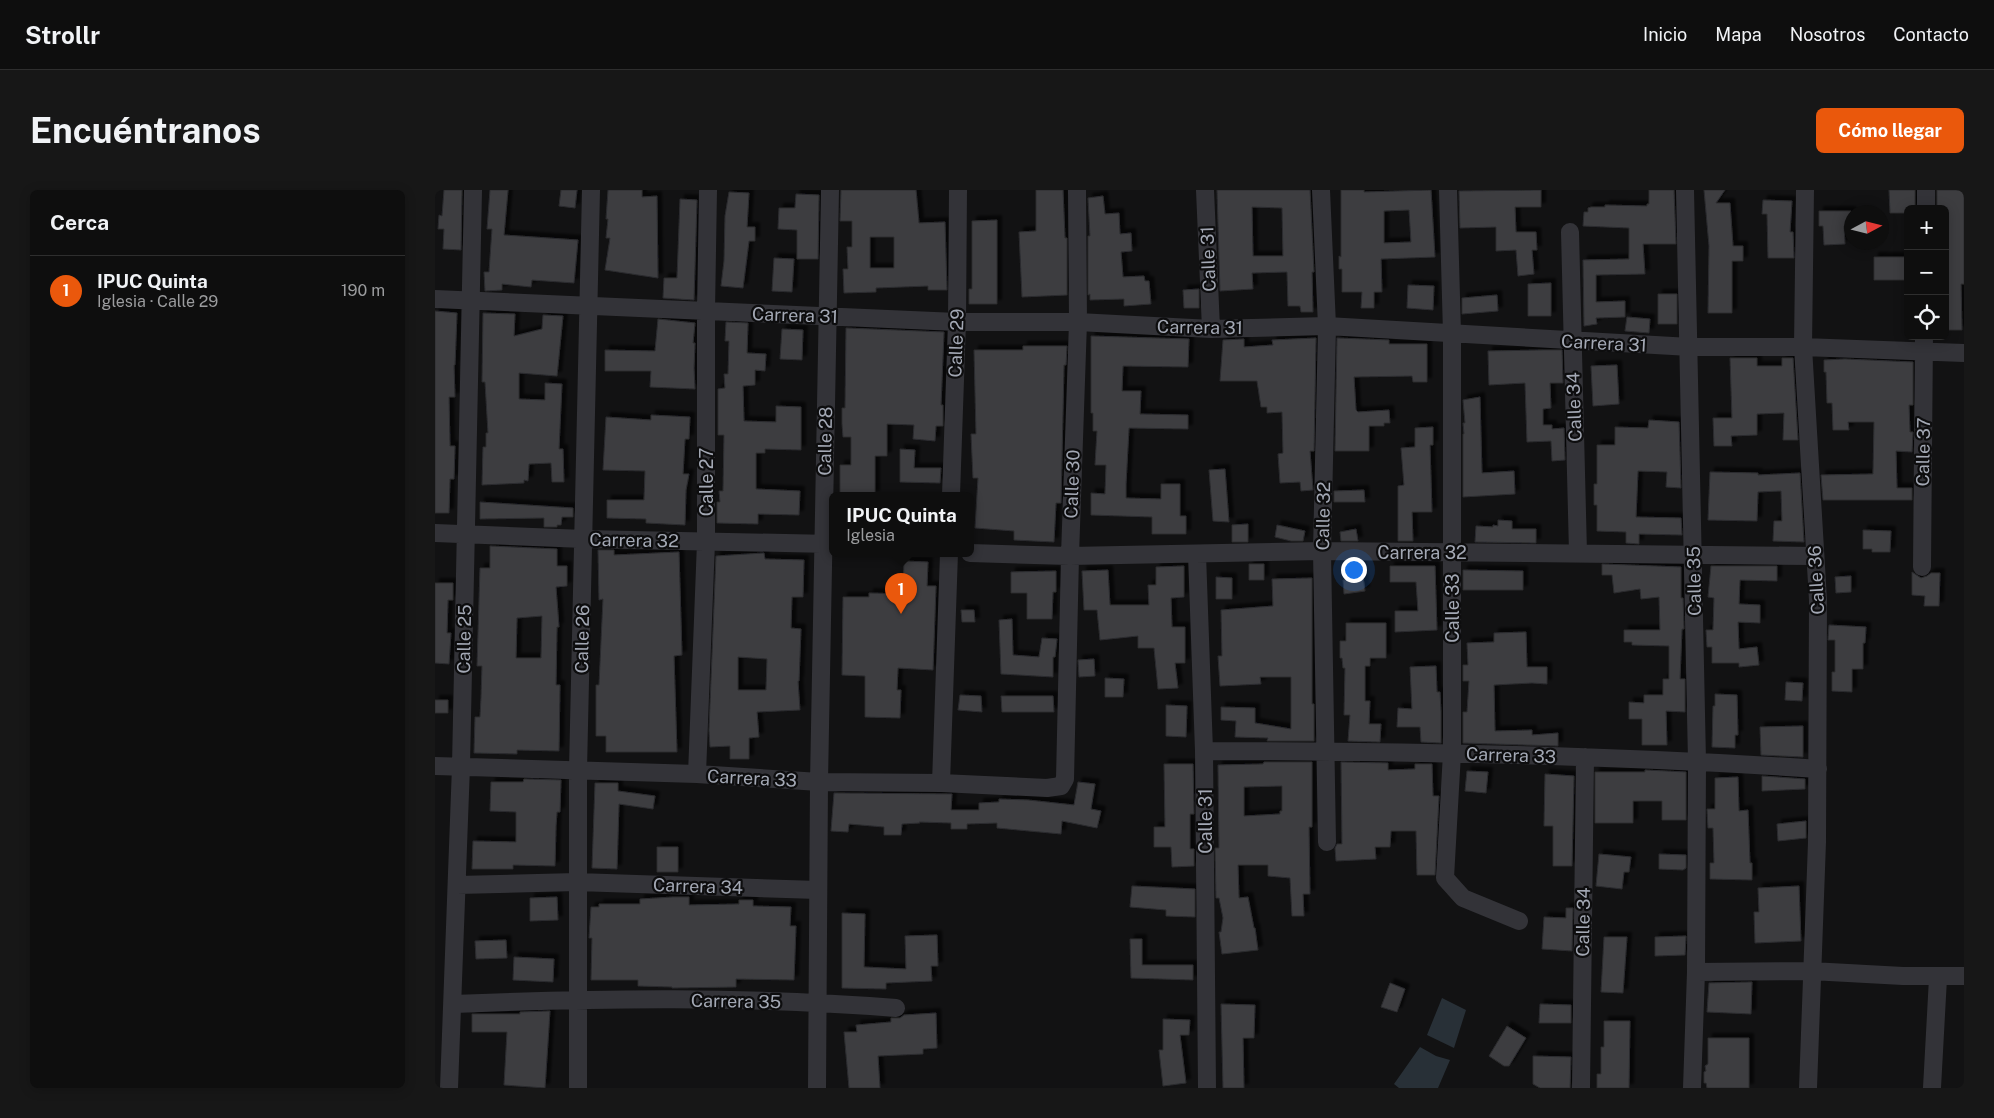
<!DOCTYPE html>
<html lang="es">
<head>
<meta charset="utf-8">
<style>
  :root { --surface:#0e0e0e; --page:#171717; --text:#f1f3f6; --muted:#9b9c9e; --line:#2e2e2e; --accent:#ea580c }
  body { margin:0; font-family:"Public Sans",sans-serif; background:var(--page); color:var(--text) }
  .controls { position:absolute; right:15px; top:15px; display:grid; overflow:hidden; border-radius:8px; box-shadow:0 2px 12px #0003 }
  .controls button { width:45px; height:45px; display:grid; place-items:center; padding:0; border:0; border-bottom:1px solid var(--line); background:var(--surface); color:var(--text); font:25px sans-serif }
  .compass { position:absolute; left:1409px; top:15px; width:45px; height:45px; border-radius:50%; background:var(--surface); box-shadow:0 2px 12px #0003; rotate:83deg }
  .you { position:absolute; left:918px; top:379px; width:18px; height:18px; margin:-12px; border:4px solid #fff; border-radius:50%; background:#1a73e8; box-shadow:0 0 0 8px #1a73e833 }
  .badge { display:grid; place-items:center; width:32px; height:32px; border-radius:50%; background:var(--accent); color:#fff; font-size:16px; font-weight:700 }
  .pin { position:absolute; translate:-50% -41px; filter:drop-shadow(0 1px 2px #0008) }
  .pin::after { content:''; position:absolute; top:26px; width:18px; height:15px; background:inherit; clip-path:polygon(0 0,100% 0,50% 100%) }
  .popup { position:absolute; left:394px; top:302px; width:145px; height:65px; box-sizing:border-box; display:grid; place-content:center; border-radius:8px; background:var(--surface); filter:drop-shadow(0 1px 4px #0005); font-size:16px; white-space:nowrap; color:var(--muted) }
  .popup b { font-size:19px; color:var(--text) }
  .popup::after { content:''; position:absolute; left:50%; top:100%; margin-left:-10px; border:10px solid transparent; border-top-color:var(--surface) }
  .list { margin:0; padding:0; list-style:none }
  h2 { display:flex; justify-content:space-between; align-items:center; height:65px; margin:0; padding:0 20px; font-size:21px }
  h2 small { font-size:16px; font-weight:400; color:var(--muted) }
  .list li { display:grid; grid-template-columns:32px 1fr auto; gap:15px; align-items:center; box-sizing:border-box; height:70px; padding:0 20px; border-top:1px solid var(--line) }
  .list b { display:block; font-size:19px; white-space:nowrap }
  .list p { margin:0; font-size:16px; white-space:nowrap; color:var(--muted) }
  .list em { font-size:16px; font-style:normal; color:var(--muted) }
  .icon { flex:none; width:28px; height:28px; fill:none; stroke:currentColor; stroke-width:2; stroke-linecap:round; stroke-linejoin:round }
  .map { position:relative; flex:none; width:1529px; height:898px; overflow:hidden; border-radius:8px }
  header { display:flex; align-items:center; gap:30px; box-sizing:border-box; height:70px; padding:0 25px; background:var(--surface); border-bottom:1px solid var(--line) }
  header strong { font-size:24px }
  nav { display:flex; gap:28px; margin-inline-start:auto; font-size:18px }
  .intro { display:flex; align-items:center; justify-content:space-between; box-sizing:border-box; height:120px; padding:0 30px }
  h1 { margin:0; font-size:35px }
  .button { padding:12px 22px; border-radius:8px; background:var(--accent); color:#fff; font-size:18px; font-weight:700 }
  main { display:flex; gap:30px; padding:0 30px }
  aside { flex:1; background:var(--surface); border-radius:8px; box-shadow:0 2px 12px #0003 }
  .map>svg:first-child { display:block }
</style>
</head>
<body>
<header>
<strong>Strollr</strong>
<nav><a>Inicio</a><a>Mapa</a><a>Nosotros</a><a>Contacto</a></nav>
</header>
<div class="intro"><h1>Encuéntranos</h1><a class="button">Cómo llegar</a></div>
<main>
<aside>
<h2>Cerca<small></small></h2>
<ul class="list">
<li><span class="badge">1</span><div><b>IPUC Quinta</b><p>Iglesia · Calle 29</p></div><em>190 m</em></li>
</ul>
</aside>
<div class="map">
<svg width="1529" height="898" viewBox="0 0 1529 898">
  <defs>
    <filter id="shadow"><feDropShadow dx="4.5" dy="-4.5" stdDeviation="1" flood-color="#0009"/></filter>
  </defs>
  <rect width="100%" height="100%" fill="#121213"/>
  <path fill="#283037" d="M1007,808L1031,820L1019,858L992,845Z
    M985,857L1001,866L1015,870L1003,898H964L959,894Z"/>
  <path fill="#3c3d40" stroke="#2c2c2f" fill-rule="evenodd" filter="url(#shadow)" d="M9,0H27L26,60L8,59L9,39H3L4,25L7,26Z
    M55,0H73L69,45L143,50L139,93L97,90L96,97L67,94V100L50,101L49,82H54L57,39H52Z
    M126,0H142L140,18L124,16Z
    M173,0H207V7L222,6L223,88L170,80L175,48H171L173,29H171Z
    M406,0H481L484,33L510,32L512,100H493V96L441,98V102L409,103L408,79H413L412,57H417V31H405ZM435,47H459V78H435Z
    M601,0H628L630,48H632V105L587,107L584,42L601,41Z
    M782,0H875L879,82H877L878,122H866L865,116H853L852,82L817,83L818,99L785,101ZM817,17L847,18L848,66H818Z
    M906,0H929V2L996,0L1000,67L946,69L947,102H939V118H926L927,102H907V79H904V66L906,67ZM974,20L976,52L949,53V21Z
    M1106,0V17H1080L1081,42H1101L1102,60H1097L1099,84L1083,86L1081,60L1061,61V37L1025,38L1024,1Z
    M1214,0H1239L1241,54H1208L1210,84L1161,85V112L1190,111V127L1161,128L1162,134L1149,136L1148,70L1194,69V38L1148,36L1149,22H1153V18L1156,17H1170V15L1212,16V14H1214Z
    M1269,0H1290L1281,13H1295L1298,56H1308V71H1297V123H1273L1274,56Z
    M1454,0H1480V19H1473V23H1455Z
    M1502,0H1529V94H1526L1527,140H1510V19H1502Z
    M294,2L314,3L312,37H320V51H314L308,98L286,96L289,71L290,26Z
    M361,4L384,5L383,69H362V40L343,39L344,18H360Z
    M668,6L670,24L684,23L685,44L696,43L697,61L686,62L688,87L709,86L710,91H714L716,114L689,116V109L655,110V104L653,105V46H655L653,8Z
    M245,9L262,10L259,110L228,108L229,88H242Z
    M1328,10L1357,11L1355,42H1358L1359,68H1333L1332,24H1327Z
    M1384,21H1416V36H1409L1410,54L1389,55L1388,36H1384Z
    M562,30V114H534V99H537V31Z
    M1439,67H1473V90H1439Z
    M339,68L359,69L357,102L337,101Z
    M1116,93V126H1093V94Z
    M973,95L999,96L998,120L972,118Z
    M764,99V118H749L748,100Z
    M1223,104H1242V134H1223Z
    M1062,105L1063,121L1027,124V108Z
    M0,121L22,123L20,175H19L20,207H14L15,256H20L19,289H15L14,323H0Z
    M48,123L80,124L79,146L107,139L108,125L128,126L122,186L84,183V209L110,210V193L127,194L124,259H128L129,292H117L116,273L94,274L93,291L89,290V293L47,295L48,257H51V243H53L50,192H47Z
    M1192,127L1215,129L1214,143L1190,141Z
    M223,129L260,133L258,153H260L259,178L260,199L215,197L216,181H170V160L220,161Z
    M291,132L313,133L312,163L331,164L330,181L320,180V195L308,196L309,231L341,232V216L366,217V260L330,259V263H321V299L365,301L364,325L323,324V334L282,333V312H285L284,301H288L289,245H283V199L290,198L289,184H293L294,151H290Z
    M411,138L509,142L506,215H508V236H501L500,251L478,249L479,235L452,234V266H440V305H405V275H416V247H408L407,234V218H410Z
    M347,139L368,140L367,170L345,169Z
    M656,146L754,149L753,177L688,176L687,201H706L705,224L753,225V239L694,238L691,294V308L726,309V294H745V326H751V344H717V327L656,325V303L670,304L671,275H660L662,241H658V223H656Z
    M881,148L879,261H875L878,300L866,301L865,292L845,293L843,264L848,263L847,222L832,223V217H826L822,191H785L788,150L809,149V157L838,155L837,150Z
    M902,148L954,150V154H992V192H978L977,186L919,187L921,220L923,222L954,220L955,233H949V236H934V261H900Z
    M588,156H632L631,175H629L626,313H621L619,352L579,350V341L540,338L543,288H538L536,244H541L539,160H588Z
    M1108,160H1127L1128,193H1115L1116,218L1108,219V235H1117V239L1129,238L1130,270L1117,271L1116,251L1092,252L1090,193L1054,195L1053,161Z
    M1295,168H1322V176H1347V168H1358L1363,250H1348L1349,223L1322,224V245L1296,246L1297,256H1279L1278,228H1297Z
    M1410,169L1478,172V215H1474L1475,242H1478L1477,262L1461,261L1462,298H1477V310H1388L1386,285L1438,284L1439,232H1413L1414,240H1398L1397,213H1392L1391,182H1389V170Z
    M1182,175L1184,214L1158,216L1156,176Z
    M1045,207L1047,283L1079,281L1080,304L1028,307V244H1029L1028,233H1030L1028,210Z
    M216,225L255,227L254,249H250L248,284H254L251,300L250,335L211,333V329L172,328V310H209L210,281L168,280L171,227L216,230Z
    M1214,230L1244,232L1246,298L1231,297L1232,282L1203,281L1201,327L1246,328L1247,345L1204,344V354L1191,353V342L1162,341V315H1159V294H1162V255H1180V237L1213,238Z
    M998,237V255H995L997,322H977L978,351H963V296L969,295L966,258L980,257V238Z
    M465,259L480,260L479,278H506L505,293L465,292Z
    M790,279L794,332L778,331L774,280Z
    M1275,282L1323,283V285L1365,283L1369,352L1338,351L1339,331H1347L1346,301L1323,302L1322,331L1273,330Z
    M929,300L930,312H899V301Z
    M45,312L138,318V327H127L126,335H122V337H109V328L45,329Z
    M1063,330L1077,331V339H1101V353L1040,352L1041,336L1058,337V335L1063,336Z
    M813,334V352H797V335Z
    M842,335L870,341L868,351H856L840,347Z
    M921,339L923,351H906L905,342Z
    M1428,340L1456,341L1455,362H1437V359H1428Z
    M55,356L122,359V376H132V396L121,397L124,437H122L121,495H125L124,561L82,560V564L39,563L40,527H45L46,508L47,476H42L45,378H55ZM107,426L106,468H81L82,428Z
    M163,360H179V365L244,362L247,465L239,466L242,562H171V546H161V495H164L168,409L164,410Z
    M329,363L330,369L369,370L368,407H357L356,438L366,439L364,491H363L365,520L322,522L324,547L314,548V569H295V556L275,557L274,540L281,366ZM303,467L332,469L331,500H303Z
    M469,371L493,372L492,396H501L498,480L463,478L462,500H466L465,528L430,527V486L407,485L408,407H434V403L468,404Z
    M910,372H926L930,401L909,404L908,390H911Z
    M814,374H829V390H814Z
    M1167,374L1246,377V408H1248L1249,439H1247L1245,489H1250V522L1231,521L1232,555H1207V529H1194V512L1209,513V505H1228V489H1234V456L1197,455V452H1189V440H1225L1224,407L1206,409L1205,399L1179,403L1177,385H1167Z
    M749,376V407L736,408L737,437H750V473H740L743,498L723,499L719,458H703V446L665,450L662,420H649L647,381L673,380L675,415H714L713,395H721V377Z
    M955,376H1000L1002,440L960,442V421H983L981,392H955Z
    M1276,376H1342V391L1305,390L1304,414L1325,415V433L1303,432L1304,459L1322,457L1324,475L1304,477V473H1277V457H1272L1271,440H1278L1279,408L1273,407Z
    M1028,380L1088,381V400H1028Z
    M621,381V402H618L617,429H592V403H576V382Z
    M1477,382L1486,388L1492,386L1496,383H1505L1504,416H1489L1490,406L1477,405Z
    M1416,386V402L1401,403L1400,387Z
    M781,387L797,388V409H781Z
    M877,388V514H879V551H832L833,548L800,547L801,531L786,530V517L820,518V533L856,539V487H825L826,494L785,496L783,466H787L786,420L838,416L837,389Z
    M0,393H18V410H13L12,443H16L14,474L0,473Z
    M526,420H539L540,432H527Z
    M577,429L578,465L604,467L607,448L622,449L620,467H618V487L566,484L564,430Z
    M911,433H951V468H935V476H930V511H935L934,534H946L945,552L913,551L915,525H909L910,478H908L907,468H905V451H911Z
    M1394,435L1431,437L1430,453H1428V479H1417V502L1397,501V482H1400V450H1393Z
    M1091,442L1092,477H1112V494L1097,493L1059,495L1060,541L1097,540V545L1123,543V556L1028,553V522H1032L1034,491H1028V475H1033L1032,453L1059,452V443Z
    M659,469L660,486L644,487L643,470Z
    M1001,476L1002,502H1005L1006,522V553L986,552L985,537H962L963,518L977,519L975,477Z
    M670,488L689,489L688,507H670Z
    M1351,492L1368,493L1367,511L1350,510Z
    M1280,504L1302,505L1303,545H1300V558L1277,557L1278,516H1280Z
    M525,505L546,506L547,522L523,520Z
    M566,506H618L619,522H567Z
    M0,510H13V523H0Z
    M731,515L752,516L751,547L731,546Z
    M1368,536V567L1326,565L1325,537Z
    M829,572H877V637H874L875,704H868L869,726H857L855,688L833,686V675H803L804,708L813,707L819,738H820L823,760L787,764L784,742H786L788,728L784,708H781L780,658H784L783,575L828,574ZM847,596V621H845V624L809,626V597Z
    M906,572L953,573V580L980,579V574H997L998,606H1004L1000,685H982L981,641H956L955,657H940L941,669L901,671L900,658L902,654H907Z
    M729,574H758L759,624H755V659H759V676L737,677L736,657H719V637H730Z
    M1210,580L1251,582V630H1227V611H1198V633H1160V582H1210Z
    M1032,581L1053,582L1051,603L1030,601Z
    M1110,584L1139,586L1137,676H1118V636H1109Z
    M1327,586L1370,589V599L1327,601Z
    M1303,587L1304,621L1313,620L1315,673H1317V690L1275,689V673H1279L1278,638H1273L1272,619H1280V588Z
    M89,589L126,590L125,622H122L121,636L120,676L78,675V679H37L38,651L81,652V622L55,621L56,592H88Z
    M643,592L660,594L656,619L666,621L662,638L627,631L626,644L562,638V633L532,634V639H516V633L484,632L485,633L467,634L466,645H449V637L414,634L413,642L396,641L399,603L517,604L516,620H544V613L564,612V609L593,610L639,615Z
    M160,593H183V601L220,606L218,619L184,614L182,679L157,678Z
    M1371,631V648L1343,651L1342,634Z
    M222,657H243V682H222Z
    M1164,664L1196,667L1194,682H1189L1187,699L1161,696Z
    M1224,664L1251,665V678L1248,680L1224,679Z
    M697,696L760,699V727L731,726V720L695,717Z
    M1364,696L1366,751L1320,753L1319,722H1324L1323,698Z
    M122,707L123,730L95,731V708Z
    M238,707H254V715L304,714V710H318V716L356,717L355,736H361L359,790L301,789V797L237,798V797L203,796V790H156L157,748H154L156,717H164V714H205V709Z
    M1131,718H1138L1137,761L1107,759L1109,727L1131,728Z
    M407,723L430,724L429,777L471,779L470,746L502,745L503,776H496L497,791L451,793V799L407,798Z
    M1251,746L1250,765L1220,766V747Z
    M1169,747H1192L1188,803L1166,802Z
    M695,749H707V775H758V790L696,788Z
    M71,750L72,768L41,769L40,751Z
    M79,767L119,769L118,792L78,790Z
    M1317,792L1316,824L1272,822L1274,793Z
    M955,793L970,799L962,822L946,817Z
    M786,814L820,815L819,848H808L809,898H788Z
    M1105,814L1136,815V833H1104Z
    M115,821L110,898L69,895L72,842H37V824H85V822Z
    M501,823L502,858L488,859V864L443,866L445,898H414L409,842H422L421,835L456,832V828H465L469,825Z
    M728,829L755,830L754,845H745L751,893L728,896L724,860H728Z
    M1169,831H1195L1194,898H1162V884H1166V857H1169Z
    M1072,836L1091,848L1074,876H1069L1054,866Z
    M1273,848H1314V898H1272L1271,893H1269V882L1271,881L1270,876L1273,874Z
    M1098,866L1136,867L1135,898H1105L1098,894Z"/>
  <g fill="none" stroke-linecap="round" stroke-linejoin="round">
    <path stroke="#333338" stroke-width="18" d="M770,0L776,139
      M886,0L892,136L887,361L892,652
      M1013,0L1017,143V563L1010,688L1028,708L1084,731
      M1250,0L1262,571L1261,782L1257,898
      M1370,0L1368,157L1383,410L1382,652L1373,898
      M1491,19V0
      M1135,42L1143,363
      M0,109L522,132H643L776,139L892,136L1255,157H1368L1529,163
      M516,305L522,132L523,0
      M0,343L149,349L397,354
      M535,363L635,366L887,361L1380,366
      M762,364L769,561L772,898
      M1487,377L1489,146
      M769,561C974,561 1179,565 1383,579
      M0,576L262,584L384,592L506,593L612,598L626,596L630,589L635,366L643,132L642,0
      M262,584L271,352V121L273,0
      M506,593L514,363
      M22,695L142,692L383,700
      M1261,782L1376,781L1468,786H1529
      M18,814C165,808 314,806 461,818
      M14,898L26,576L38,0
      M143,898V580L156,0
      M382,898L384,592L395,0
      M1146,898L1150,567
      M1497,898L1503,788"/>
  </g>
  <g text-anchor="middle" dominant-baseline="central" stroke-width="4.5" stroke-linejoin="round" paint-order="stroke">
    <g font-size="18" fill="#a3a8b4" stroke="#0d0d0e">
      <text transform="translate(773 69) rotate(-92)">Calle 31</text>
      <text transform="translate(360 125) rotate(2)">Carrera 31</text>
      <text transform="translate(765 137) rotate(1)">Carrera 31</text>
      <text transform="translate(521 153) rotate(-88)">Calle 29</text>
      <text transform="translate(1169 153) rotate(3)">Carrera 31</text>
      <text transform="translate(1139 217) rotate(-92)">Calle 34</text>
      <text transform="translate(390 251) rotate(-89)">Calle 28</text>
      <text transform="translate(1488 262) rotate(-89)">Calle 37</text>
      <text transform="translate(271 292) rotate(-90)">Calle 27</text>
      <text transform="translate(637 294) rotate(-88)">Calle 30</text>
      <text transform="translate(888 326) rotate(-89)">Calle 32</text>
      <text transform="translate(199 350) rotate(1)">Carrera 32</text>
      <text x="987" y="362">Carrera 32</text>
      <text transform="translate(1381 390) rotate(-93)">Calle 36</text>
      <text transform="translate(1259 391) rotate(-91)">Calle 35</text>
      <text transform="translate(1017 418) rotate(-90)">Calle 33</text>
      <text transform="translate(29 449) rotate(-89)">Calle 25</text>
      <text transform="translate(147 449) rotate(-89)">Calle 26</text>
      <text transform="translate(1076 565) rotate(2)">Carrera 33</text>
      <text transform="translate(317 588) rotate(3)">Carrera 33</text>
      <text transform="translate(770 631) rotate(-90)">Calle 31</text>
      <text transform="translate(263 696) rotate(2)">Carrera 34</text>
      <text transform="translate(1148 732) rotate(-89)">Calle 34</text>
      <text transform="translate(301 811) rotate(1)">Carrera 35</text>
    </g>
  </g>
</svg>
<div class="controls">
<button>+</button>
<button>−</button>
<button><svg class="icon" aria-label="locate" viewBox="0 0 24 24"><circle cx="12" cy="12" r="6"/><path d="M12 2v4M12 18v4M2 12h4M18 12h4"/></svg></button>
</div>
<svg class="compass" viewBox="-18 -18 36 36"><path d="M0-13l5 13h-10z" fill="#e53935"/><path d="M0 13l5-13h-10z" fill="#9b9c9e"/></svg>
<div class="you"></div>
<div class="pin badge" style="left:466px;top:424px">1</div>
<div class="popup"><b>IPUC Quinta</b>Iglesia</div>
</div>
</main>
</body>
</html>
